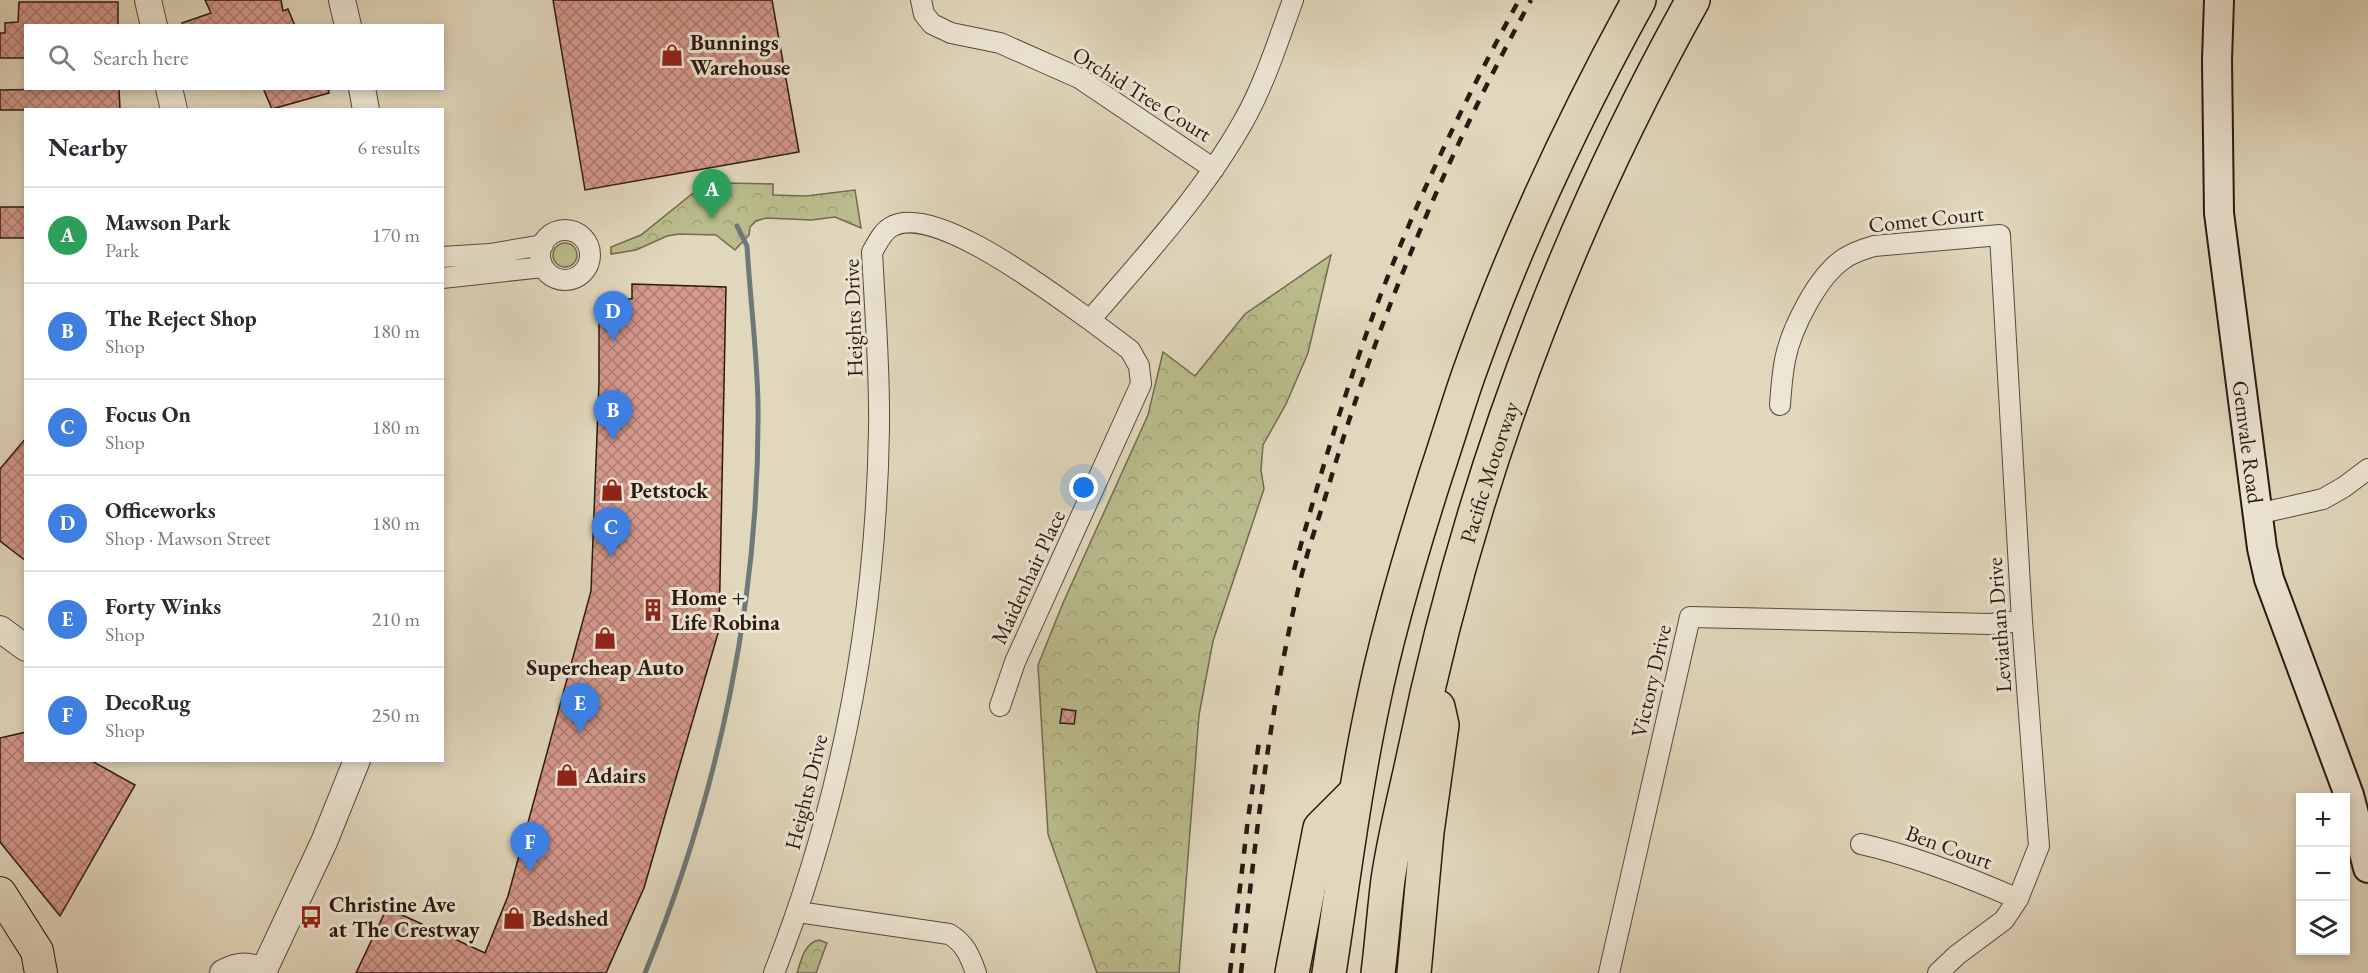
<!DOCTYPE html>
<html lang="en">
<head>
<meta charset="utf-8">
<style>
  :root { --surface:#fff; --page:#f7f7f7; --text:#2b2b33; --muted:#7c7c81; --line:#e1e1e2; --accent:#8f2418 }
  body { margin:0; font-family:"EB Garamond",serif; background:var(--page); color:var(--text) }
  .controls { position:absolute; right:18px; bottom:18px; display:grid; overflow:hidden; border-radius:0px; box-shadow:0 3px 9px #0003 }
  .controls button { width:54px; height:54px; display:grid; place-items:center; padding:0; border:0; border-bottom:2px solid var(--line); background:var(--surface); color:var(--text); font:30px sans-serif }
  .you { position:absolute; left:1084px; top:488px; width:21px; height:21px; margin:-15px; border:4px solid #fff; border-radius:50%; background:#1a73e8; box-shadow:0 0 0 9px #1a73e833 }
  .badge { display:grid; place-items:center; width:39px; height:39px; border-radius:50%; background:var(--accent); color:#fff; font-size:20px; font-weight:700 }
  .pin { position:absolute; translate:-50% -50px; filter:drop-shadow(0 2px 3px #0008) }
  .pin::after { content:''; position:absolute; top:32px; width:21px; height:18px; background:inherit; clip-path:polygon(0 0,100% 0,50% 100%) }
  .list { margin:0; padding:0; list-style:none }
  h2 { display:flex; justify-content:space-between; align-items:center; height:78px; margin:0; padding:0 24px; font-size:26px }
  h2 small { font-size:20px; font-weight:400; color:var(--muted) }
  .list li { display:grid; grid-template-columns:39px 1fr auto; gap:18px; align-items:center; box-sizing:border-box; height:96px; padding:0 24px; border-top:2px solid var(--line) }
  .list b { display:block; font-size:22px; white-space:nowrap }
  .list p { margin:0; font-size:20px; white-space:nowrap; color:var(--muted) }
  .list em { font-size:20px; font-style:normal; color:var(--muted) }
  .icon { flex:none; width:33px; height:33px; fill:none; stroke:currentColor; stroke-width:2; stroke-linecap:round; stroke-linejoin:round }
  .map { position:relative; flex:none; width:2368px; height:973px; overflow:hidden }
  .search { position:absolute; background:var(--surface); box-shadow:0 3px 9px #0003; left:24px; top:24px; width:420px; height:66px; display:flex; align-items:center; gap:15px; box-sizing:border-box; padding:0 21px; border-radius:0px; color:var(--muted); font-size:22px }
  .panel { position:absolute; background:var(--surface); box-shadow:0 3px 9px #0003; left:24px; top:108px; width:420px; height:654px; border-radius:0px }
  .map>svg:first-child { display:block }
</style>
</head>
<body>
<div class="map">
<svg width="2368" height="973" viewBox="0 0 2368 973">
  <defs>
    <pattern id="park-crowns" width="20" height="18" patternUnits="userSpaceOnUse" patternTransform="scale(1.5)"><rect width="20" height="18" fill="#babc8c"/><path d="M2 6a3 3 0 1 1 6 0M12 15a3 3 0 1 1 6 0" fill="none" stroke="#a0a178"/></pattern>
    <pattern id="building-cross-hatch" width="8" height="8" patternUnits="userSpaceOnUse" patternTransform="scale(1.5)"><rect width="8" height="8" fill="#d4988c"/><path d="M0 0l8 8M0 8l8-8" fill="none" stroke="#ac7b71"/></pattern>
  </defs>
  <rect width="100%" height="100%" fill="#e1d7bc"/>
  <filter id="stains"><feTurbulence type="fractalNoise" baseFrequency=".00333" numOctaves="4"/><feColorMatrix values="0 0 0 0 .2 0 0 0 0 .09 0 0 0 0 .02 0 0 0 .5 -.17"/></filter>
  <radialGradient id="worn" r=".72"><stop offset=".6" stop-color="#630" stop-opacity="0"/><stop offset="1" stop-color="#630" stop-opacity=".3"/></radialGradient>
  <path fill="#babc8c" stroke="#726b50" stroke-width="1.5" d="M553 255a12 12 0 1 1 24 0a12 12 0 1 1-24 0Z"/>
  <path fill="url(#park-crowns)" stroke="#726b50" stroke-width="1.5" d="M726,183L773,184V195L806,196L855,190L861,228L835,217L811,220L766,218L756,221L750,227L749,235L735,250L716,235L679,234L667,236L636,250L611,254V247L641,235L692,194L708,187Z
    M1331,255L1308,353L1286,404L1263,445L1261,470L1264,489L1213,641L1199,715L1179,973H1097L1048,834L1038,665L1063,603L1148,415L1163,352L1195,376L1245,314Z
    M819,940L827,943L816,973H797C801,961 804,943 819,940Z"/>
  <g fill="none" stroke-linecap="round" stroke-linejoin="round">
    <path stroke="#6e7878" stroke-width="5" d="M645,973C719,793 760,599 758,404C757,351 750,298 747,246L737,226"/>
  </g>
  <path fill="url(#building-cross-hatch)" stroke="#2b1a13" stroke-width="1.5" d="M205,0H281L283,11L288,9L295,26H183L182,23L211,13Z
    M553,0H772L799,152L585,190Z
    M19,2H118V26H26V58H0V33H5V23L18,22Z
    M119,88L120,110H0V90Z
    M263,88H328L329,93L272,109Z
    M0,207H26V238H0Z
    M632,284L726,287L719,630L644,888L606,973H356L387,908L485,953L508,896L591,591L599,382V298L632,299Z
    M26,438V561L0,541V469Z
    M1062,709L1076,711L1074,724L1060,723Z
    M26,732V760H90L135,785L60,916L0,842V738Z"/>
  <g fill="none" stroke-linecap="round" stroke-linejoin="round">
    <g stroke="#58493d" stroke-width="22">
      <path id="minor" d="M921,0L924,14L932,24L951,33L1000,43L1079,78L1214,169
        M540 255a25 25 0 1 1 50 0a25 25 0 1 1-50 0Z
        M442,257L490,254L543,245
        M442,278L543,267
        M1780,405C1781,390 1782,375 1785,360C1791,329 1818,275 1845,258C1854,252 1864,249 1874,246L2000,235L2022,621L2039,846L2018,899L2004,920L1957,955L1938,973
        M2257,514L2323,499L2344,487L2368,469
        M1000,706L1015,662L1141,384L1139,366L1130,350L1090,320
        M1861,844C1915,856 1968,877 2018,899
        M798,912L949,934C965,943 970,956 976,973
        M774,973C843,798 876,617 879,429C880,370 875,311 872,252C877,244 882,232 891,227C933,201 1054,295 1090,320C1144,257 1202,195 1243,122C1265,83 1278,41 1293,0
        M1609,973L1690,617L1990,624L2022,621"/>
    </g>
    <g stroke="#58493d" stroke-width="28">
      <path id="tertiary" d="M148,0L154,26
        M342,0L348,26
        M169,88L174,110
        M362,88L366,110
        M0,629L26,648
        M263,972L324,842L357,760
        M223,973C237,965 251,964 264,973"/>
    </g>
    <g stroke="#2b1a13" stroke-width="32">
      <g id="secondary">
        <path id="s1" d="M2219,0L2217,60L2219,213L2262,548L2269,579L2349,795L2368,868"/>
      </g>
    </g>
    <g stroke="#2b1a13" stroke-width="34">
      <path id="primary" d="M0,893L37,951L41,973"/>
    </g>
    <g stroke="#2b1a13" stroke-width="36">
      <g id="motorway">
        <path d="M1292,973L1320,828L1356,792"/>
        <path d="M1329,973C1343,883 1354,792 1373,703C1389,625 1412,549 1436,474C1447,441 1457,408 1468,376C1514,246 1573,120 1639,0"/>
        <path id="s2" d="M1378,973C1382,942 1384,911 1388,880C1394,838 1405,796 1414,754C1468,490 1562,235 1693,0"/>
        <path d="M1414,973L1427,832L1442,725L1438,707"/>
      </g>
    </g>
    <use href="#minor" stroke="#ece5d3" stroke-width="20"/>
    <use href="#tertiary" stroke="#ece5d3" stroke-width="26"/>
    <use href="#secondary" stroke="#ece5d3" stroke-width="28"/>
    <use href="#primary" stroke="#e1d7bc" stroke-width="32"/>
    <use href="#motorway" stroke="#e1d7bc" stroke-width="33"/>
    <path stroke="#2b1a13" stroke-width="4.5" stroke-dasharray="10 10" stroke-linecap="butt" d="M1294,570C1317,485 1342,401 1372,318C1412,209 1463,103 1519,0
      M1230,973L1248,819L1260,735
      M1241,973C1255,842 1269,710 1300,582C1308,547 1321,513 1331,478C1381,311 1448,153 1531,0"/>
  </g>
  <defs>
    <g id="shop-bare" transform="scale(1.8)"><path d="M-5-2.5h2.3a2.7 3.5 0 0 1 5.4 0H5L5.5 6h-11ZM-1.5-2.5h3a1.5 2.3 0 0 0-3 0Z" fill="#8f2418" stroke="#ece5d3" stroke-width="2.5" paint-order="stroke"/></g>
    <g id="building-bare" transform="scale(1.8)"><path d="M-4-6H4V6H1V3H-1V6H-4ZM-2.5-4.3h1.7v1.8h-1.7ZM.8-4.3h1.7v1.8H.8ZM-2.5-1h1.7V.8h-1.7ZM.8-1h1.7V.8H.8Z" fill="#8f2418" stroke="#ece5d3" stroke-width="2.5" paint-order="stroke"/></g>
    <g id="bus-bare" transform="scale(1.8)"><path d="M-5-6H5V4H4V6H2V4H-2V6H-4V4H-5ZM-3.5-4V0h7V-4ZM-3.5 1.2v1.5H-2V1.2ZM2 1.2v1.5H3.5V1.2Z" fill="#8f2418" stroke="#ece5d3" stroke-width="2.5" paint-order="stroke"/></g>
  </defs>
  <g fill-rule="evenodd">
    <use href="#shop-bare" x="672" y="55"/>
    <use href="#shop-bare" x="612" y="490"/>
    <use href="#building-bare" x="653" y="610"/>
    <use href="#shop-bare" x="605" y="638"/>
    <use href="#shop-bare" x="567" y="775"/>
    <use href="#bus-bare" x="311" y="917"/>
    <use href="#shop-bare" x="514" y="918"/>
  </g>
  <g text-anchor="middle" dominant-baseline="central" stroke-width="6" stroke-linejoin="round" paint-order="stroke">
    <g font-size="22" font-weight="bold" fill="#2b1a13" stroke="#ece5d3" text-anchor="start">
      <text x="690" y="42">Bunnings<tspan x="690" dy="25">Warehouse</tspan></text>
      <text x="630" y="490">Petstock</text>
      <text x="671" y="597">Home +<tspan x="671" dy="25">Life Robina</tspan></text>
      <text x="605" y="667" text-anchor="middle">Supercheap Auto</text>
      <text x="585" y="775">Adairs</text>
      <text x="329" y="904">Christine Ave<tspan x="329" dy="25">at The Crestway</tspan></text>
      <text x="532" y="918">Bedshed</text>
    </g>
    <g font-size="22" fill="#2b1a13" stroke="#ece5d3">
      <text transform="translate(1142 94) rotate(32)">Orchid Tree Court</text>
      <text transform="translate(1926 219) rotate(-6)">Comet Court</text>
      <text transform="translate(853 318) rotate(-92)">Heights Drive</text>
      <text stroke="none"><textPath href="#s1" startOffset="444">Gemvale Road</textPath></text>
      <text stroke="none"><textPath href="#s2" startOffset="514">Pacific Motorway</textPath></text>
      <text transform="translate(1028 577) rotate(-65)">Maidenhair Place</text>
      <text transform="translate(1999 625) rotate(-94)">Leviathan Drive</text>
      <text transform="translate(1651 681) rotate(-77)">Victory Drive</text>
      <text transform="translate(806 792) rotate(-76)">Heights Drive</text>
      <text transform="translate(1949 847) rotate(20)">Ben Court</text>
    </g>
  </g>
  <rect width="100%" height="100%" filter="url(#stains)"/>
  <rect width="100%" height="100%" fill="url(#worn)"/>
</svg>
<div class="controls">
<button>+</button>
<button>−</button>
<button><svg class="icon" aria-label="layers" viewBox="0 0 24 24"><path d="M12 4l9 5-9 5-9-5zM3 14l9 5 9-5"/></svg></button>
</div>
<div class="you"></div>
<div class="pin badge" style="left:712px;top:219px;background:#2e9e5b">A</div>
<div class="pin badge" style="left:613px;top:440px;background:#3f7fe0">B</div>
<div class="pin badge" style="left:611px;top:557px;background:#3f7fe0">C</div>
<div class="pin badge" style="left:613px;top:341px;background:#3f7fe0">D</div>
<div class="pin badge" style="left:580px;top:733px;background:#3f7fe0">E</div>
<div class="pin badge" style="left:530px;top:872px;background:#3f7fe0">F</div>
<div class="search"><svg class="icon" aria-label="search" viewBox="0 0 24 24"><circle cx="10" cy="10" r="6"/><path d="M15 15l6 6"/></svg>Search here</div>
<section class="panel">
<h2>Nearby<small>6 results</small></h2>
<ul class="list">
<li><span class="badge" style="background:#2e9e5b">A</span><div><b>Mawson Park</b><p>Park</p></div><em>170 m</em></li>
<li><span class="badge" style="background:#3f7fe0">B</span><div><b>The Reject Shop</b><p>Shop</p></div><em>180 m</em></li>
<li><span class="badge" style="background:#3f7fe0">C</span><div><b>Focus On</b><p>Shop</p></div><em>180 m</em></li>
<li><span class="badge" style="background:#3f7fe0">D</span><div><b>Officeworks</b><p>Shop · Mawson Street</p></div><em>180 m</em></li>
<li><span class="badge" style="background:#3f7fe0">E</span><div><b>Forty Winks</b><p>Shop</p></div><em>210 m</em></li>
<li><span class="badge" style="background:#3f7fe0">F</span><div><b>DecoRug</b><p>Shop</p></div><em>250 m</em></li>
</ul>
</section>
</div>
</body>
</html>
